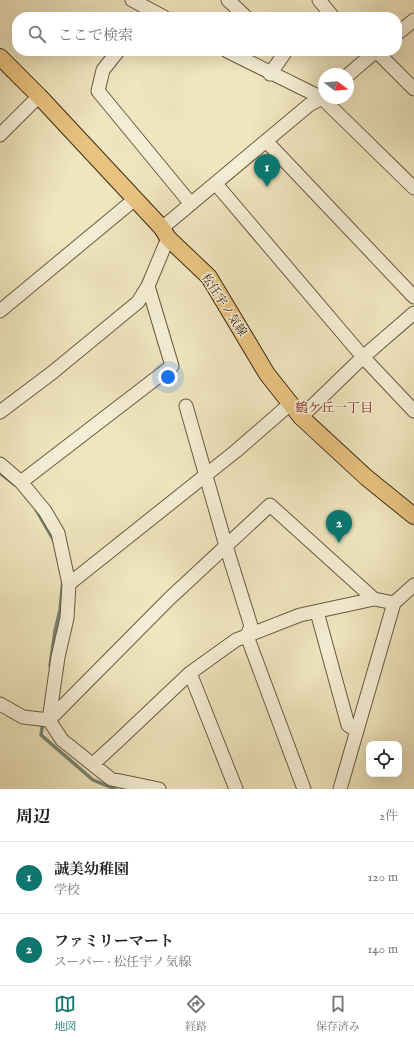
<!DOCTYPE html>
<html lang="ja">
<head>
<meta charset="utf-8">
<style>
  :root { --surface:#fff; --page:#f6f6f6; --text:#222; --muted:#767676; --line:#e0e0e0; --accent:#0f766e }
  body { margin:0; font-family:"IM FELL English","Noto Serif JP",serif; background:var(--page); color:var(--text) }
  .controls { position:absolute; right:12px; bottom:12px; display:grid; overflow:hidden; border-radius:8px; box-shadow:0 4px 16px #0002 }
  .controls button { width:36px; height:36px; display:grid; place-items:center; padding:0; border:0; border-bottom:1px solid var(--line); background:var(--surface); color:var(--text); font:20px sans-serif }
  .compass { position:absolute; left:318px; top:68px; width:36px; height:36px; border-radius:50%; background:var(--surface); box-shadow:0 4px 16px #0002; rotate:106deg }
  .you { position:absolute; left:168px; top:377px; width:14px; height:14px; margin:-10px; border:3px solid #fff; border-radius:50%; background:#1a73e8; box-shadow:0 0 0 6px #1a73e833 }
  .badge { display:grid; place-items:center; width:26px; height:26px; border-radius:50%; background:var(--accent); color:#fff; font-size:13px; font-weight:700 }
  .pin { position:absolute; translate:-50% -33px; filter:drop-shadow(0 1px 2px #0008) }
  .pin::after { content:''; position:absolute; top:21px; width:14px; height:12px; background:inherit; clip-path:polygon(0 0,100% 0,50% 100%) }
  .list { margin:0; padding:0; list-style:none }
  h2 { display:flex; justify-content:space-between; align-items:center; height:52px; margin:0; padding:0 16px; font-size:17px }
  h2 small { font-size:13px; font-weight:400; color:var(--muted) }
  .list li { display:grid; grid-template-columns:26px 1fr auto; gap:12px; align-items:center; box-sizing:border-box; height:72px; padding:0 16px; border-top:1px solid var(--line) }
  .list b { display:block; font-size:15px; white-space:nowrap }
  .list p { margin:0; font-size:13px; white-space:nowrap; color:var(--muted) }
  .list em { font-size:13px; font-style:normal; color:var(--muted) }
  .icon { flex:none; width:22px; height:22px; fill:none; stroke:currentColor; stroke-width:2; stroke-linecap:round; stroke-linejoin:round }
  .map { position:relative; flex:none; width:414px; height:789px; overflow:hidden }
  .search { position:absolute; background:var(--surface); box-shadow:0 4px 16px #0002; left:12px; right:12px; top:12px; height:44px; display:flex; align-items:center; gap:10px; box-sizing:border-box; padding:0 14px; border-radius:16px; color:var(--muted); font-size:15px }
  .sheet { height:196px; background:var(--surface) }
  nav { display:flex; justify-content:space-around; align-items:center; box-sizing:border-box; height:56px; border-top:1px solid var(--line); background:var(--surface); font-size:11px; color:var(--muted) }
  nav a { display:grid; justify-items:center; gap:2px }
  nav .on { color:var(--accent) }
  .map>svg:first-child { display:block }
</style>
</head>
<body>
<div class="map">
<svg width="414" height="789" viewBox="0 0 414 789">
  <rect width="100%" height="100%" fill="#efe5be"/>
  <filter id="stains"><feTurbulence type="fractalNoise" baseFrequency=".005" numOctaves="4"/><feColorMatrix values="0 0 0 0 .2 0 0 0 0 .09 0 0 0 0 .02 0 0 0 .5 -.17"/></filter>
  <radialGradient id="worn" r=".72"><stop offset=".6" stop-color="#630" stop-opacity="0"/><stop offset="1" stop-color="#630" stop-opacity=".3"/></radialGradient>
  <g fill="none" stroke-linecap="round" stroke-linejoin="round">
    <path stroke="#758473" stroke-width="3.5" d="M0,473L15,485
      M35,508L54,541
      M50,666L55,631L60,610L63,579
      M43,721L41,735L93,780L115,789"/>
    <g stroke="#6a5a41" stroke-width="15">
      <path id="minor" d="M132,0L164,17
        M228,0L246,17
        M319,0L333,17
        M397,34L414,20
        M118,51L103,70L98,91L191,204
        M227,51L322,98L414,188
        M376,51L414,89
        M270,74L284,54L282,51
        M348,75L376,51
        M0,135L39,96
        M266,141L414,297
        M216,184L363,357L414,411
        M162,228L309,105L324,97
        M0,311L135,199
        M186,406L226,546L251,626L247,636L304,789
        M0,412L53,372L138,302L148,286L168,238
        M301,417L363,357L414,313
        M0,464L21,482L45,511L58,533L69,584L67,618L58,657L49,720L62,740L111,779L159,789
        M21,482L172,366L148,286
        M69,584L236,451L290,404
        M317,612L348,725L357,731
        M190,673L236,789
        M0,704L23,717L49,720L169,599L270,505L374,599
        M93,764L117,742L190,673L236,640L300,615L374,599L394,603
        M340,789L394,603L414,585"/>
    </g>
    <g stroke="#3e2c17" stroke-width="18">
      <path id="major" d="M0,57L39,96L162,228L168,238L209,277L267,374L301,417L367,478L414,516"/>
    </g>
    <use href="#minor" stroke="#f5eed5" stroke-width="13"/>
    <use href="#major" stroke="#e8c27f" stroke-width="16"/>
  </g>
  <g text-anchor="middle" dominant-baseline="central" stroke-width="3" stroke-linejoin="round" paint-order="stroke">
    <g font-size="12" fill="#3e2c17" stroke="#f5eed5">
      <text transform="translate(224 305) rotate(57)">松任宇ノ気線</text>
    </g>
    <g font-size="13" fill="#7a1f14" stroke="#f5eed5">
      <text x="334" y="408">鶴ケ丘一丁目</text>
    </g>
  </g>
  <rect width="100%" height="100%" filter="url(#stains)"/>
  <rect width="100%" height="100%" fill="url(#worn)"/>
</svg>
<div class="controls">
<button><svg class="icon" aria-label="locate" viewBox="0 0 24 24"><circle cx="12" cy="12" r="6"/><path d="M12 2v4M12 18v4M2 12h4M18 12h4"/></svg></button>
</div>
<svg class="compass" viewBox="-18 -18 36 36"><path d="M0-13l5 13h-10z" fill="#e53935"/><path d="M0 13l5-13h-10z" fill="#767676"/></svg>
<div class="you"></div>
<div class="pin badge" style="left:267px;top:187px">1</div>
<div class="pin badge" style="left:339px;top:543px">2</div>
<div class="search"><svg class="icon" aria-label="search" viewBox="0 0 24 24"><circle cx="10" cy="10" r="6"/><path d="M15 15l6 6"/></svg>ここで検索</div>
</div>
<section class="sheet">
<h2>周辺<small>2件</small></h2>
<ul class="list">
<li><span class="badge">1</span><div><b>誠美幼稚園</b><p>学校</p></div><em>120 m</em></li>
<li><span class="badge">2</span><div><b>ファミリーマート</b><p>スーパー · 松任宇ノ気線</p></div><em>140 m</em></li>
</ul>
</section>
<nav>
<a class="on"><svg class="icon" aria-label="map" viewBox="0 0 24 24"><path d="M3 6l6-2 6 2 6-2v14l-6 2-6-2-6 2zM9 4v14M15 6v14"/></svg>地図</a>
<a><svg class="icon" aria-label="directions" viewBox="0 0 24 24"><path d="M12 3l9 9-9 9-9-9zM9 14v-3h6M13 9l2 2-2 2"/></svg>経路</a>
<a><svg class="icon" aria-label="saved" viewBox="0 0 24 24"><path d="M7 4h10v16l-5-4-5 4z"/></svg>保存済み</a>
</nav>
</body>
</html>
